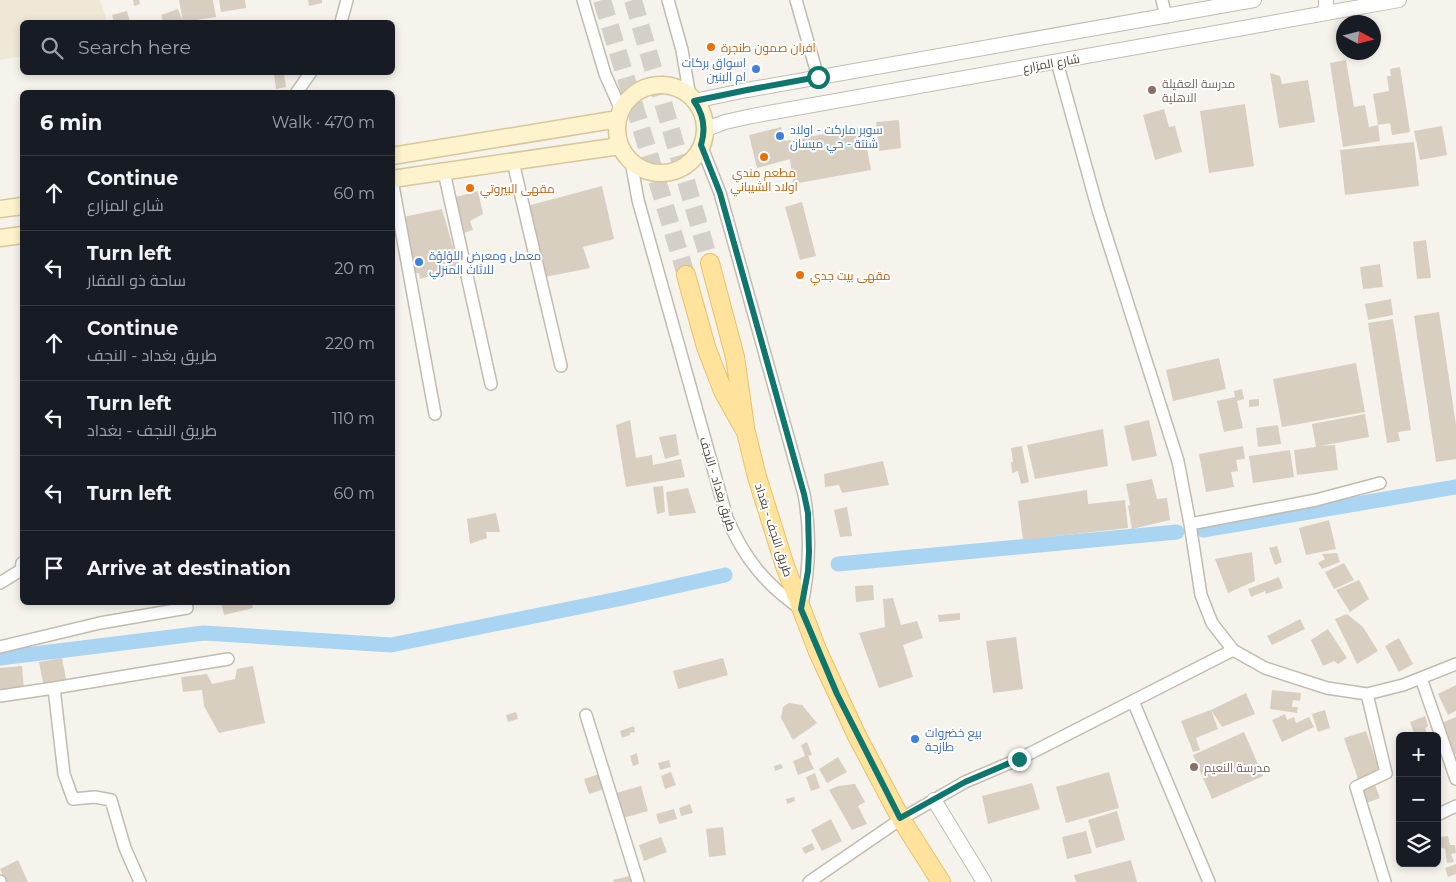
<!DOCTYPE html>
<html lang="en">
<head>
<meta charset="utf-8">
<style>
  :root { --surface:#171b24; --page:#20242c; --text:#f1f3f6; --muted:#9ea1a6; --line:#363941 }
  body { margin:0; font-family:Montserrat,Cairo,sans-serif; background:var(--page); color:var(--text) }
  .controls { position:absolute; right:15px; bottom:15px; display:grid; overflow:hidden; border-radius:8px; box-shadow:0 2px 8px #0003 }
  .controls button { width:45px; height:45px; display:grid; place-items:center; padding:0; border:0; border-bottom:1px solid var(--line); background:var(--surface); color:var(--text); font:25px sans-serif }
  .compass { position:absolute; left:1336px; top:15px; width:45px; height:45px; border-radius:50%; background:var(--surface); box-shadow:0 2px 8px #0003; rotate:97deg }
  .stop { position:absolute; width:15px; height:15px; margin:-11px; border:4px solid #0f766e; border-radius:50%; background:#fff }
  .stop.end { background:#0f766e; border-color:#fff; box-shadow:0 1px 5px #0008 }
  .list { margin:0; padding:0; list-style:none }
  h2 { display:flex; justify-content:space-between; align-items:center; height:65px; margin:0; padding:0 20px; font-size:21px }
  h2 small { font-size:16px; font-weight:400; color:var(--muted) }
  .list li { display:grid; grid-template-columns:32px 1fr auto; gap:15px; align-items:center; box-sizing:border-box; height:75px; padding:0 20px; border-top:1px solid var(--line) }
  .list b { display:block; font-size:19px; white-space:nowrap }
  .list p { margin:0; font-size:16px; white-space:nowrap; color:var(--muted) }
  .list em { font-size:16px; font-style:normal; color:var(--muted) }
  .icon { flex:none; width:28px; height:28px; fill:none; stroke:currentColor; stroke-width:2; stroke-linecap:round; stroke-linejoin:round }
  .map { position:relative; flex:none; width:1456px; height:882px; overflow:hidden }
  .search { position:absolute; background:var(--surface); box-shadow:0 2px 8px #0003; left:20px; top:20px; width:375px; height:55px; display:flex; align-items:center; gap:12px; box-sizing:border-box; padding:0 18px; border-radius:8px; color:var(--muted); font-size:19px }
  .panel { position:absolute; background:var(--surface); box-shadow:0 2px 8px #0003; left:20px; top:90px; width:375px; height:515px; border-radius:8px }
  .map>svg:first-child { display:block }
</style>
</head>
<body>
<div class="map">
<svg width="1456" height="882" viewBox="0 0 1456 882">
  <rect width="100%" height="100%" fill="#f6f3ec"/>
  <path fill="#efe8d6" d="M0,0H100L107,22H22V56L0,60Z"/>
  <g fill="none" stroke-linecap="round" stroke-linejoin="round">
    <path stroke="#a9d4f2" stroke-width="15" d="M1203,530L1456,487
      M838,564L1177,532
      M0,658L204,633L391,645L623,598L725,575"/>
  </g>
  <path fill="#d8cfc1" d="M133,0H139L140,4L134,6Z
    M179,0H213L216,17L183,22Z
    M219,0H245L246,8L221,12Z
    M308,0H322V3L309,6Z
    M178,9L183,22H163L161,15Z
    M127,11L130,22H114L112,15Z
    M1346,60L1354,107L1365,105L1369,127L1378,125L1380,141L1343,147L1330,63Z
    M1400,67L1410,132L1392,135L1390,123L1378,125L1373,94L1389,91L1387,76H1391L1390,69Z
    M1270,73L1280,76L1282,84L1308,80L1315,122L1279,128Z
    M284,74L286,87L276,89L274,75Z
    M1245,104L1254,166L1209,173L1200,111Z
    M1164,109L1169,127L1175,126L1182,152L1155,160L1143,115Z
    M899,120L901,148L879,151L876,122Z
    M1442,126L1447,155L1420,160L1414,131Z
    M781,127L785,141L863,127L871,170L793,184L790,159L757,168L749,135Z
    M1414,142L1419,186L1345,195L1340,150Z
    M602,186L614,239L583,247L590,268L545,277L527,206Z
    M478,191L483,214L470,221L473,230L464,233L456,197Z
    M802,202L816,256L800,260L785,207Z
    M442,209L459,268L420,279L419,273L413,274L403,217Z
    M1426,240L1431,278L1417,279L1413,242Z
    M1380,264L1383,287L1363,289L1360,267Z
    M1391,299L1393,315L1368,320L1365,304Z
    M1439,312L1456,425V459L1436,462L1414,316Z
    M1393,319L1411,430L1398,432L1400,441L1387,443L1368,323Z
    M1219,358L1226,389L1173,401L1166,370Z
    M1356,363L1365,412L1282,427L1273,379Z
    M1242,389L1244,399L1237,401L1243,428L1224,432L1217,401L1235,397L1234,391Z
    M1259,399V406L1249,407V400Z
    M1365,414L1369,437L1320,446L1335,445L1338,470L1297,475L1294,450L1316,447L1312,424Z
    M630,420L636,458L652,455L653,465L681,459L685,477L626,487L616,425Z
    M1149,420L1157,456L1132,461L1124,426Z
    M1278,425L1281,444L1258,447L1256,428Z
    M1103,429L1108,466L1035,479L1027,445Z
    M676,434L679,455L665,459L659,437Z
    M1022,446L1029,482L1021,484L1018,471L1012,473L1011,462H1013L1011,448Z
    M1243,446L1245,459L1236,460L1238,471L1231,472L1234,487L1206,492L1199,454Z
    M1290,450L1294,477L1253,483L1249,456Z
    M883,461L889,485L842,493L839,485L825,487L824,474Z
    M1152,479L1157,499L1167,498L1170,520L1132,529L1128,506L1130,505L1129,499L1126,484Z
    M663,486L665,512L657,514L653,487Z
    M688,488L696,513L669,516L666,492Z
    M1087,490L1088,504L1125,500L1128,528L1023,540L1018,501Z
    M847,507L852,536L840,537L834,510Z
    M496,513L500,532H486L487,538L470,544L467,519Z
    M1329,520L1336,549L1306,555L1299,528Z
    M1277,546L1282,562L1275,565L1269,548Z
    M1252,552L1255,581L1228,593L1215,559Z
    M1337,553L1340,562L1322,569L1318,563L1325,559L1322,554Z
    M1344,563L1354,580L1334,589L1325,572Z
    M1279,577L1283,588L1266,594L1265,591L1251,597L1248,589Z
    M1359,580L1369,599L1350,612L1336,590Z
    M873,585L874,600L856,602L855,586Z
    M893,598L901,625L917,621L923,638L903,645L913,677L879,688L859,633L885,627L883,599Z
    M221,602H251L253,608L224,615Z
    M960,613V620L939,622L938,615Z
    M1347,614L1363,627L1378,651L1357,664L1335,619Z
    M1300,619L1305,629L1272,645L1267,636Z
    M1328,629L1347,658L1338,664L1334,661L1323,666L1311,640Z
    M1016,637L1023,689L993,693L986,641Z
    M1399,638L1413,664L1399,672L1385,646Z
    M62,658L66,679L53,682L56,685L44,687L39,662Z
    M723,658L728,675L678,689L673,671Z
    M22,666L24,691L0,693V668Z
    M253,666L265,723L219,733L204,706L202,690L183,692L181,677L207,674L212,684L235,679L237,669Z
    M1456,685V711L1448,715L1438,694Z
    M1272,690L1301,693L1300,701L1293,700L1292,707H1298L1297,713L1270,709Z
    M1246,693L1255,714L1222,727L1211,710L1218,729L1196,738L1200,750L1193,752L1181,721L1211,710Z
    M789,703L802,705L817,723L793,740L781,718L783,707Z
    M1325,710L1330,728L1318,732L1312,714Z
    M516,712L518,719L508,722L506,715Z
    M1285,714L1287,720L1294,717L1296,723L1309,717L1314,727L1282,742L1272,720Z
    M1425,716L1428,726L1425,728L1428,736H1415L1410,722Z
    M1456,717V754L1455,755L1442,723Z
    M634,726L635,732L630,733V735L622,738L620,731Z
    M1366,731L1380,772L1358,779L1344,738Z
    M1244,732L1263,776L1212,799L1193,755Z
    M807,742L812,755L808,756L814,769L798,775L793,761L805,756L801,745Z
    M637,753L639,764L633,766L630,756Z
    M838,757L847,772L827,783L819,769Z
    M669,760L671,767L660,770L658,763Z
    M781,764L783,768L775,771L774,766Z
    M671,772L676,785L665,789L661,776Z
    M1109,772L1119,808L1066,823L1056,787Z
    M815,773L820,788L811,791L806,777Z
    M599,774L604,789L589,794L584,779Z
    M1032,783L1040,809L988,824L982,796Z
    M855,784L865,802L858,806L867,824L852,830L829,790L838,786Z
    M1375,785L1380,798L1364,804L1360,791Z
    M641,786L648,811L623,818L616,793Z
    M794,797L795,801L787,804L786,799Z
    M690,804L693,813L681,816L679,808Z
    M674,809L677,819L659,824L656,814Z
    M1117,811L1125,840L1096,848L1088,820Z
    M831,819L842,841L822,851L811,830Z
    M723,827L726,855L709,857L706,829Z
    M1086,831L1092,853L1067,859L1062,837Z
    M1448,836L1450,845H1455L1456,853L1451,854L1454,862L1447,863L1445,849L1440,847L1439,837Z
    M661,837L667,852L644,861L639,845Z
    M812,843L815,849L805,854L802,848Z
    M18,860L28,882H6L0,869Z
    M1131,860L1137,882H1076L1074,875Z
    M1456,864V874L1448,877L1445,868Z
    M630,876L631,882H614L613,880Z"/>
  <g fill="none" stroke-linecap="round" stroke-linejoin="round">
    <path stroke="#d4d0c8" stroke-width="18" stroke-dasharray="18 9" stroke-linecap="butt" d="M602,0L686,275
      M633,0L710,263"/>
    <g stroke="#c2bbae" stroke-width="14">
      <path id="minor" d="M583,0L605,74L621,110
        M668,0L682,50L690,97
        M796,0L818,77
        M1162,0L1166,17
        M341,22L347,0
        M1057,62L1098,210L1178,461L1190,524L1201,595L1212,623L1233,650L1265,668L1327,688L1367,694L1403,685L1456,664
        M297,92L311,72
        M631,161L638,200L727,518C744,558 765,584 801,609C810,570 811,533 804,494L720,193L701,145
        M513,162L561,366
        M444,172L491,384
        M392,180L435,414
        M1190,524L1316,500L1380,483
        M0,583L21,570L22,563
        M0,647L100,623L187,608
        M1421,678L1456,779
        M54,688L64,774L73,799L95,797L111,800L125,848L140,882
        M1367,694L1386,773L1356,787L1385,882
        M0,696L54,688L228,659
        M1133,701L1209,882
        M586,715L638,882
        M1437,815L1456,806
        M0,881V882
        M809,882L901,819L965,782L1019,759L1233,650"/>
    </g>
    <g stroke="#c2bbae" stroke-width="16">
      <path id="tertiary" d="M1322,14L1326,9V0
        M694,101L747,90L1254,0
        M704,130L725,122L752,116L1399,0
        M934,800L984,882"/>
    </g>
    <g stroke="#d6c79b" stroke-width="19">
      <path id="secondary" d="M617 129a44 44 0 1 1 88 0a44 44 0 1 1-88 0Z
        M392,156L618,119
        M392,179L620,146
        M0,209L22,206
        M0,238L22,235"/>
    </g>
    <g stroke="#e6c16a" stroke-width="20">
      <path id="primary" d="M710,263L735,357L745,427
        M686,275L706,347L723,391L746,432L757,477L785,566L818,652L857,736L901,819L941,882"/>
    </g>
    <use href="#minor" stroke="#fff" stroke-width="11"/>
    <use href="#tertiary" stroke="#fff" stroke-width="14"/>
    <use href="#secondary" stroke="#fff3cd" stroke-width="16"/>
    <use href="#primary" stroke="#ffe39c" stroke-width="18"/>
  </g>
  <g fill="none" stroke-linecap="round" stroke-linejoin="round">
    <path stroke="#0f766e" stroke-width="6" d="M818,77L747,90L694,101C704,115 706,129 701,145L720,193L804,494L808,513L809,552L808,571L801,609L837,694L900,818L965,782L1019,759"/>
  </g>
  <g fill="#e8710a" stroke="#fff" stroke-width="2">
    <circle cx="711" cy="47" r="5"/>
    <circle cx="764" cy="157" r="5"/>
    <circle cx="470" cy="188" r="5"/>
    <circle cx="800" cy="275" r="5"/>
  </g>
  <g fill="#3f7fe0" stroke="#fff" stroke-width="2">
    <circle cx="756" cy="69" r="5"/>
    <circle cx="780" cy="136" r="5"/>
    <circle cx="419" cy="262" r="5"/>
    <circle cx="915" cy="739" r="5"/>
  </g>
  <g fill="#8d6e63" stroke="#fff" stroke-width="2">
    <circle cx="1152" cy="90" r="5"/>
    <circle cx="1194" cy="767" r="5"/>
  </g>
  <g text-anchor="middle" dominant-baseline="central" stroke-width="4" stroke-linejoin="round" paint-order="stroke">
    <g font-size="12" fill="#c56008" stroke="#fff" text-anchor="start">
      <text x="721" y="47">افران صمون طنجرة</text>
      <text x="764" y="172" text-anchor="middle">مطعم مندي<tspan x="764" dy="14">اولاد الشيباني</tspan></text>
      <text x="480" y="188">مقهى البيروتي</text>
      <text x="810" y="275">مقهى بيت جدي</text>
    </g>
    <g font-size="12" fill="#366cbe" stroke="#fff" text-anchor="start">
      <text x="746" y="62" text-anchor="end">اسواق بركات<tspan x="746" dy="14">ام البنين</tspan></text>
      <text x="790" y="129">سوبر ماركت - اولاد<tspan x="790" dy="14">شنتة - حي ميسان</tspan></text>
      <text x="429" y="255">معمل ومعرض اللؤلؤة<tspan x="429" dy="14">للاثاث المنزلي</tspan></text>
      <text x="925" y="732">بيع خضروات<tspan x="925" dy="14">طازجة</tspan></text>
    </g>
    <g font-size="12" fill="#4b4439" stroke="#fff">
      <text transform="translate(1051 63) rotate(-10)">شارع المزارع</text>
      <text transform="translate(718 484) rotate(73)">طريق بغداد - النجف</text>
      <text transform="translate(774 530) rotate(72)">طريق النجف - بغداد</text>
    </g>
    <g font-size="12" fill="#785e54" stroke="#fff" text-anchor="start">
      <text x="1162" y="83">مدرسة العقيلة<tspan x="1162" dy="14">الاهلية</tspan></text>
      <text x="1204" y="767">مدرسة النعيم</text>
    </g>
  </g>
</svg>
<div class="controls">
<button>+</button>
<button>−</button>
<button><svg class="icon" aria-label="layers" viewBox="0 0 24 24"><path d="M12 4l9 5-9 5-9-5zM3 14l9 5 9-5"/></svg></button>
</div>
<svg class="compass" viewBox="-18 -18 36 36"><path d="M0-13l5 13h-10z" fill="#e53935"/><path d="M0 13l5-13h-10z" fill="#9ea1a6"/></svg>
<div class="stop" style="left:818px;top:77px"></div>
<div class="stop end" style="left:1019px;top:759px"></div>
<div class="search"><svg class="icon" aria-label="search" viewBox="0 0 24 24"><circle cx="10" cy="10" r="6"/><path d="M15 15l6 6"/></svg>Search here</div>
<section class="panel">
<h2>6 min<small>Walk · 470 m</small></h2>
<ul class="list">
<li><svg class="icon" aria-label="ahead" viewBox="0 0 24 24"><path d="M12 20V5M6 11l6-6 6 6"/></svg><div><b>Continue</b><p>شارع المزارع</p></div><em>60 m</em></li>
<li><svg class="icon" aria-label="left" viewBox="0 0 24 24"><path d="M17 20v-9H6M10 6l-5 5 5 5"/></svg><div><b>Turn left</b><p>ساحة ذو الفقار</p></div><em>20 m</em></li>
<li><svg class="icon" aria-label="ahead" viewBox="0 0 24 24"><path d="M12 20V5M6 11l6-6 6 6"/></svg><div><b>Continue</b><p>طريق بغداد - النجف</p></div><em>220 m</em></li>
<li><svg class="icon" aria-label="left" viewBox="0 0 24 24"><path d="M17 20v-9H6M10 6l-5 5 5 5"/></svg><div><b>Turn left</b><p>طريق النجف - بغداد</p></div><em>110 m</em></li>
<li><svg class="icon" aria-label="left" viewBox="0 0 24 24"><path d="M17 20v-9H6M10 6l-5 5 5 5"/></svg><div><b>Turn left</b></div><em>60 m</em></li>
<li><svg class="icon" aria-label="arrive" viewBox="0 0 24 24"><path d="M6 21V4h12l-3 4 3 4H6"/></svg><div><b>Arrive at destination</b></div></li>
</ul>
</section>
</div>
</body>
</html>
